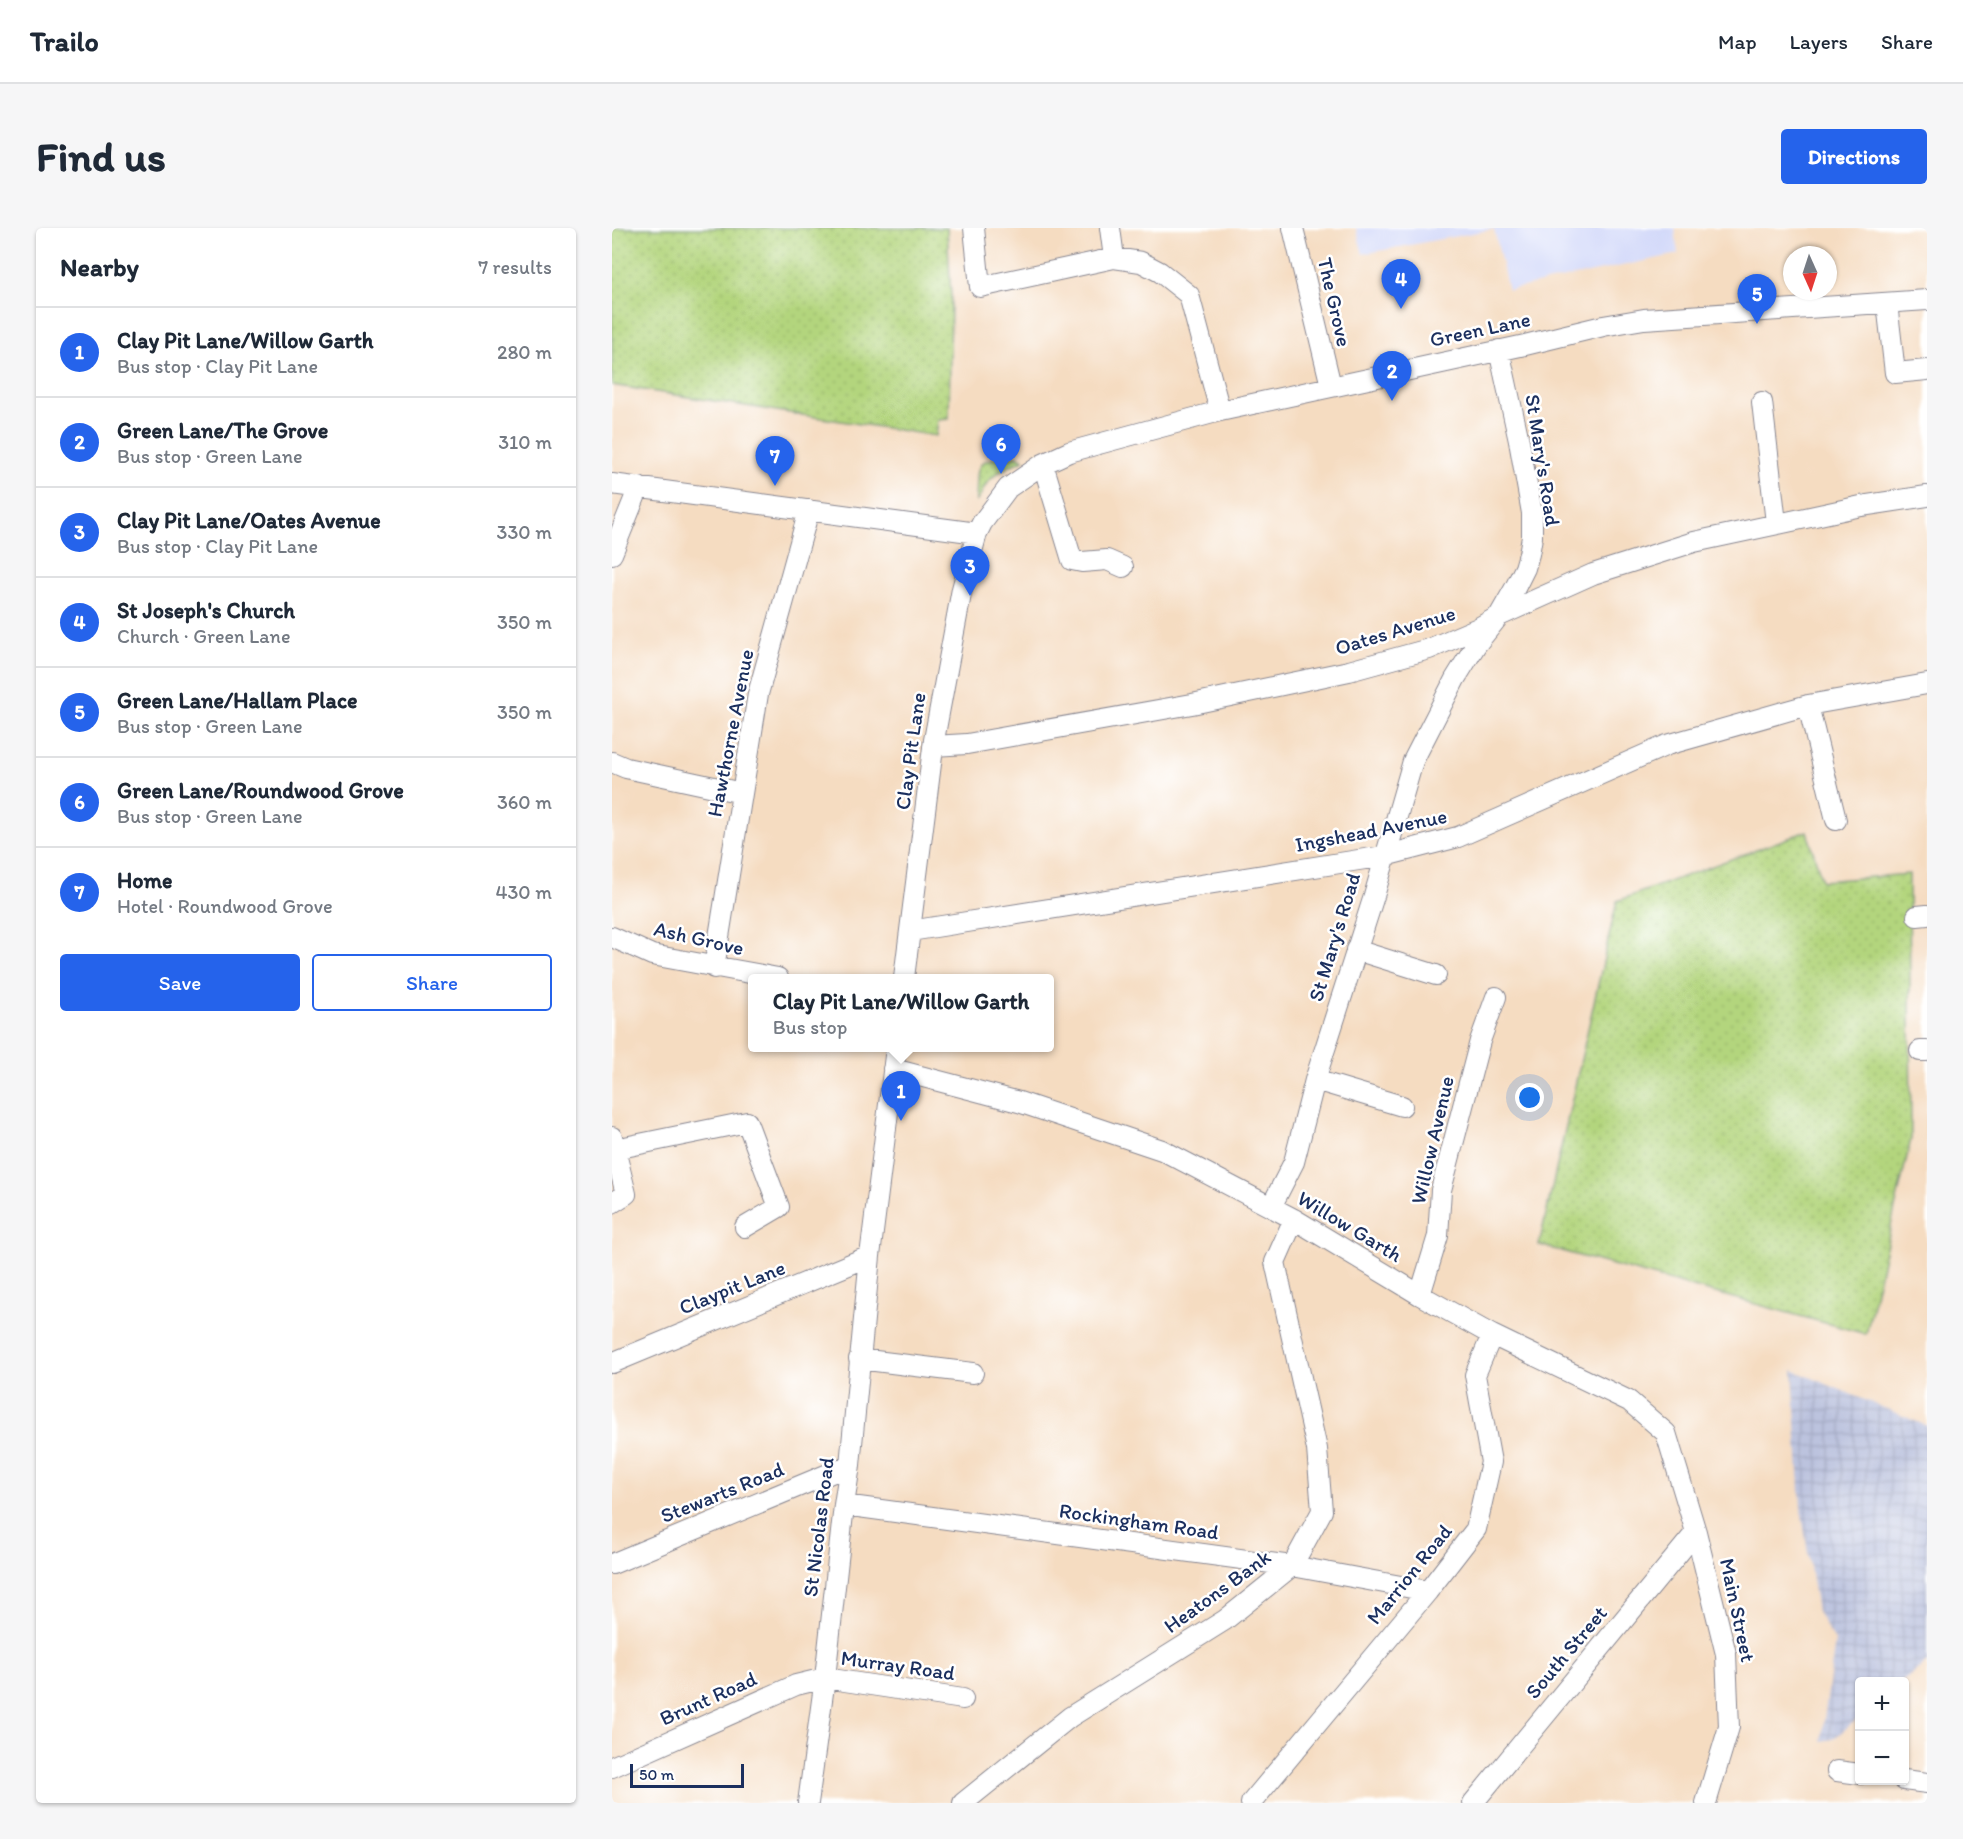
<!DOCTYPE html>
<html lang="en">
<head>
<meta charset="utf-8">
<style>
  :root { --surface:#fff; --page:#f6f6f7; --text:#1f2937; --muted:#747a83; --line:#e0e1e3; --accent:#2563eb }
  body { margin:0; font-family:Itim,sans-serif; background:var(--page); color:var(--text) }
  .controls { position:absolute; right:18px; bottom:18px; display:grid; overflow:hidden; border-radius:6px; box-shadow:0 2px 4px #0004 }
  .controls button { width:54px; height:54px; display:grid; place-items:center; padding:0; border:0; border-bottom:2px solid var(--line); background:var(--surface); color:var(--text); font:30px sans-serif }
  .compass { position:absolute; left:1171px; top:18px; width:54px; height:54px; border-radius:50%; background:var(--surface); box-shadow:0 2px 4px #0004; rotate:177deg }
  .scale { position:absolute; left:18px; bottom:15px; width:114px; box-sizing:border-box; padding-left:6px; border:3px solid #1b2f5e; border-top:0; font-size:16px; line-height:21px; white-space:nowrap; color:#1b2f5e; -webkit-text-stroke:4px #fff; paint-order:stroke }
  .you { position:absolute; left:918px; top:870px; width:21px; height:21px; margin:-15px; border:4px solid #fff; border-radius:50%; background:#1a73e8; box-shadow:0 0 0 9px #1a73e833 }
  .badge { display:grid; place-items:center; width:39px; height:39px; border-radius:50%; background:var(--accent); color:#fff; font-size:20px; font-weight:700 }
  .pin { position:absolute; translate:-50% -50px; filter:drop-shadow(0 2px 3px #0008) }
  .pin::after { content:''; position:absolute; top:32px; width:21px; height:18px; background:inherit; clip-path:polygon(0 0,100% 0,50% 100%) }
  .popup { position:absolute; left:136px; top:746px; width:306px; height:78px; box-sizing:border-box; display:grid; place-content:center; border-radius:6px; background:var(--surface); filter:drop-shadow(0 2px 4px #0005); font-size:20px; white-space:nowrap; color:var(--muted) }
  .popup b { font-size:22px; color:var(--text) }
  .popup::after { content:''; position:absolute; left:50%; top:100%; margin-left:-12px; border:12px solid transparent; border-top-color:var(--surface) }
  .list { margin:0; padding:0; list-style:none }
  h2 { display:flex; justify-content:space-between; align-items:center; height:78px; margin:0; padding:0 24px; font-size:26px }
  h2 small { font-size:20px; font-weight:400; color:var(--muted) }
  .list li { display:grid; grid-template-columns:39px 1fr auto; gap:18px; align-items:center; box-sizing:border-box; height:90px; padding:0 24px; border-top:2px solid var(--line) }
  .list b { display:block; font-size:22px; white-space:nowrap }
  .list p { margin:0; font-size:20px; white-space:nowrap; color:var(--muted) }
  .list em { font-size:20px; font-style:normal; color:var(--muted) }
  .actions { display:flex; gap:12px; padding:18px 24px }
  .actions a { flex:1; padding:14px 0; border:2px solid var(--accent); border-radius:6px; text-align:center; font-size:21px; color:var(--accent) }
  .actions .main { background:var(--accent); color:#fff }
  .map { position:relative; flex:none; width:1315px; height:1575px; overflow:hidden; border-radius:6px }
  header { display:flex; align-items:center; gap:36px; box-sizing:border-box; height:84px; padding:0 30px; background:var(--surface); border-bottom:2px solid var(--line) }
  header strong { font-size:28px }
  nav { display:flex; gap:33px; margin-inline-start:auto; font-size:21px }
  .intro { display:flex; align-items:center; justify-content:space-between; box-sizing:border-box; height:144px; padding:0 36px }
  h1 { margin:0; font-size:42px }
  .button { padding:15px 27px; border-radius:6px; background:var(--accent); color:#fff; font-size:21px; font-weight:700 }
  main { display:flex; gap:36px; padding:0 36px }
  aside { flex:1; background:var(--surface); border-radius:6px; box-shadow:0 2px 4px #0004 }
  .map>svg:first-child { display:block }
</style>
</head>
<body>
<header>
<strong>Trailo</strong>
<nav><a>Map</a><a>Layers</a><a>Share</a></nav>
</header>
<div class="intro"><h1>Find us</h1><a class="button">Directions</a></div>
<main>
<aside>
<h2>Nearby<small>7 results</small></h2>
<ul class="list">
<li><span class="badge">1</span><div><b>Clay Pit Lane/Willow Garth</b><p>Bus stop · Clay Pit Lane</p></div><em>280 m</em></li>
<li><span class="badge">2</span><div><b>Green Lane/The Grove</b><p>Bus stop · Green Lane</p></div><em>310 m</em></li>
<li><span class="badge">3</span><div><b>Clay Pit Lane/Oates Avenue</b><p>Bus stop · Clay Pit Lane</p></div><em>330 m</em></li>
<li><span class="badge">4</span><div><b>St Joseph's Church</b><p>Church · Green Lane</p></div><em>350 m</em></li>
<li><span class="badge">5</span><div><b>Green Lane/Hallam Place</b><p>Bus stop · Green Lane</p></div><em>350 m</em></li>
<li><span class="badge">6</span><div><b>Green Lane/Roundwood Grove</b><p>Bus stop · Green Lane</p></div><em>360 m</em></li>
<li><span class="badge">7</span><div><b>Home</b><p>Hotel · Roundwood Grove</p></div><em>430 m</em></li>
</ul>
<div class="actions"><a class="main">Save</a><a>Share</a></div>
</aside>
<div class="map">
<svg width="1315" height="1575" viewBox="0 0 1315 1575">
  <defs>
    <pattern id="industrial-grid" width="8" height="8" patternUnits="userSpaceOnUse" patternTransform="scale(1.5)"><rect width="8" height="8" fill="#bcc3de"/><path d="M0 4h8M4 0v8" fill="none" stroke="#a1a8c1"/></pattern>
    <pattern id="grass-dots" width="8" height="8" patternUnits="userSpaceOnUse" patternTransform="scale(1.5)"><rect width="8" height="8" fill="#b3d57d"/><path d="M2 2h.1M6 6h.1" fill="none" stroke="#99b76e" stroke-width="1.8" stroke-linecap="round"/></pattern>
  </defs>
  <rect width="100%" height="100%" fill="#fff"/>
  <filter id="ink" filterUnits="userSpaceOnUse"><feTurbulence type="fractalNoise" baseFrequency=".0167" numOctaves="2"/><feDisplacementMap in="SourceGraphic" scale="12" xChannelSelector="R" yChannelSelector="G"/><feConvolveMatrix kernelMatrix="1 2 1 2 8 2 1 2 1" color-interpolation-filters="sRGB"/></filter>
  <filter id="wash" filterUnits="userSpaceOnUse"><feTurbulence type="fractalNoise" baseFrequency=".008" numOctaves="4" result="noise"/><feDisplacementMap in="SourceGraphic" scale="24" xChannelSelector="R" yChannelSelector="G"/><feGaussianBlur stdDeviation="1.35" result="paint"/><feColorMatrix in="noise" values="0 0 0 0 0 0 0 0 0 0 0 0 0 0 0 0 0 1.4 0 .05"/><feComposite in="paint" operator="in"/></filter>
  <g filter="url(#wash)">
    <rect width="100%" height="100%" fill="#f5dcc1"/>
    <path fill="#d3d9f9" d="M744,0H1063L1066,26L896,62L882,1L751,26Z"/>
    <path fill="url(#industrial-grid)" d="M1181,1142L1315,1198V1434L1291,1453L1248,1454L1247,1490L1221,1511L1209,1513L1223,1413L1205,1384L1189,1280Z"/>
    <path fill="url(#grass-dots)" stroke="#67826e" stroke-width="1.5" d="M0,0H335L339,68L337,191L326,192L324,208L0,157Z
      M405,228L412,232C398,237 382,244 374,257C370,263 369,268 364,274C366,230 361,233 405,228Z
      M1195,603L1210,653L1297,646L1299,911L1254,1106L927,1017L1005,673Z"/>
  </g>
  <g filter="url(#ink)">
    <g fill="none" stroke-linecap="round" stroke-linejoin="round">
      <g stroke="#888690" stroke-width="22">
        <path id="minor" d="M362,0L368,59L502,30L529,34L548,44L577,67L608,183
          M498,0L502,30
          M681,0L719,158
          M1275,75L1283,145L1315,142
          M1150,174L1164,295
          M431,236L460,332L470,334L495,332L511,339
          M0,256L365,305
          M0,326L27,259
          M1196,477L1224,592
          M321,518L355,516L580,476L737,443L817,421L866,400L887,388L981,346L1082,314L1249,278L1315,268
          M0,534L14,540L130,565
          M1305,688L1315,687
          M298,703L772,628L846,609L1055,517L1196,477L1315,456
          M0,709L40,727L166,750
          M744,722L824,747
          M102,740L146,466L197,282
          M292,750L322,512L350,361L365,305L370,295L396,260L431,236L457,224L608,183L913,117L991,98L1032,91L1315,72
          M1308,823H1315
          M281,841L407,874L550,922L682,991L808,1067L880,1107L1017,1173L1054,1205L1084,1304L1114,1426L1117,1499L1094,1575
          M703,852L790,878
          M0,909L14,966L0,975
          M3,921L135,894L167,979L133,999
          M659,979L682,934L703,852L762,668L801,533L843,451L864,417L887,388L903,360L913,340L917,326L920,309V285L907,213L887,122
          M808,1067L826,1008L829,962L868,813L884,769
          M247,1131L361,1145
          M0,1135L258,1028
          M232,1277L680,1338L816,1363
          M0,1336L238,1237
          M0,1539L184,1457L213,1450L351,1471
          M1225,1543L1248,1546
          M1292,1552L1315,1555
          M196,1575L213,1450L232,1277L238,1237L258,1028L284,820
          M351,1575L458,1489L613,1392L680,1338L710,1283L705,1221L663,1034L682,991
          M639,1575L816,1363L864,1301L879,1234L863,1147L880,1107
          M861,1575L1084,1304"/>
      </g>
      <use href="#minor" stroke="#fff" stroke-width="20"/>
    </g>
  </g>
  <g text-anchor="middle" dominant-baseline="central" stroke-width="5" stroke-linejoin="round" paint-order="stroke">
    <g font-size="21" fill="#1b2f5e" stroke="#fff">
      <text transform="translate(723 74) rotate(77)">The Grove</text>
      <text transform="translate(868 101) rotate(-12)">Green Lane</text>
      <text transform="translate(931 232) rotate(81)">St Mary's Road</text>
      <text transform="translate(783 402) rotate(-17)">Oates Avenue</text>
      <text transform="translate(118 505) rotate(-79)">Hawthorne Avenue</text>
      <text transform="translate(298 523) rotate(-82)">Clay Pit Lane</text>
      <text transform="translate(759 602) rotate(-11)">Ingshead Avenue</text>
      <text transform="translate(722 709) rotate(-73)">St Mary's Road</text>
      <text transform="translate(87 710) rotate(13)">Ash Grove</text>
      <text transform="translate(820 912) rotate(-77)">Willow Avenue</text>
      <text transform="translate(738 998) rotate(31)">Willow Garth</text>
      <text transform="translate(120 1059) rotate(-22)">Claypit Lane</text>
      <text transform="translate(110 1264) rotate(-22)">Stewarts Road</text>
      <text transform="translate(527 1293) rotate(8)">Rockingham Road</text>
      <text transform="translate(206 1299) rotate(-83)">St Nicolas Road</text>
      <text transform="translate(797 1346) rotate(-51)">Marrion Road</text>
      <text transform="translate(605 1363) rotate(-36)">Heatons Bank</text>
      <text transform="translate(1126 1382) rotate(78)">Main Street</text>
      <text transform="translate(954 1424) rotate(-50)">South Street</text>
      <text transform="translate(286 1437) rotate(8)">Murray Road</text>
      <text transform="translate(96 1470) rotate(-24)">Brunt Road</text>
    </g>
  </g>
</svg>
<div class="controls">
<button>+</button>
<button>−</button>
</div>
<svg class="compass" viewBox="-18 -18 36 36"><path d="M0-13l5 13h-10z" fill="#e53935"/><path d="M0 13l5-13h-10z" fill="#747a83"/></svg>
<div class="scale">50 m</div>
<div class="you"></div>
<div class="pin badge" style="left:289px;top:893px">1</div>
<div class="popup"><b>Clay Pit Lane/Willow Garth</b>Bus stop</div>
<div class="pin badge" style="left:780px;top:173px">2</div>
<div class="pin badge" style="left:358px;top:368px">3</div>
<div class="pin badge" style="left:789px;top:81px">4</div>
<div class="pin badge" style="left:1145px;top:96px">5</div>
<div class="pin badge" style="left:389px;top:246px">6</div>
<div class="pin badge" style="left:163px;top:258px">7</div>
</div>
</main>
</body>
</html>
